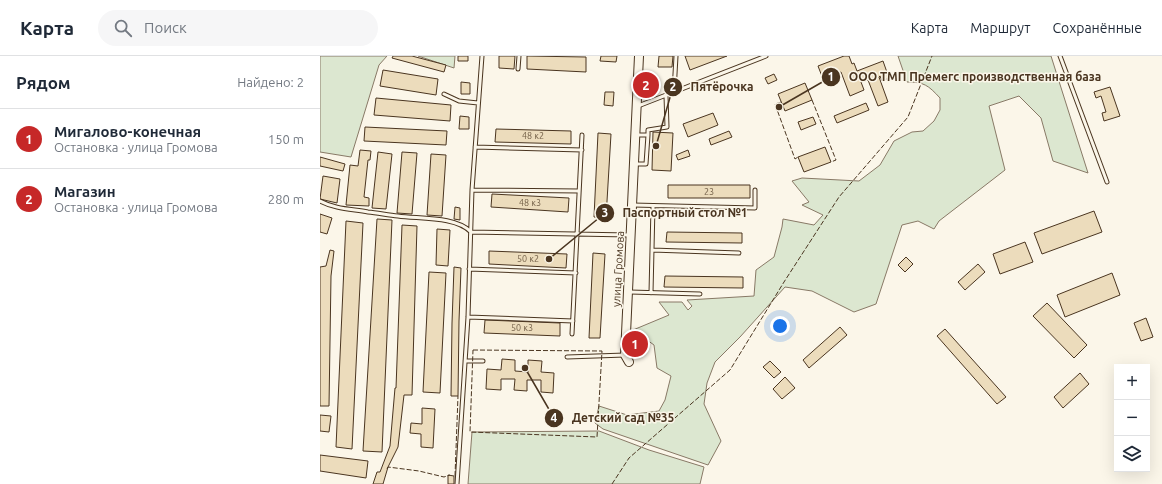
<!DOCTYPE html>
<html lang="ru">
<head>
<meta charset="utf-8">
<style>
  :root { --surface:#fff; --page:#f6f6f7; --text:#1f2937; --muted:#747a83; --line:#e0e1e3; --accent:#c62828 }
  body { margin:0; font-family:Ubuntu,sans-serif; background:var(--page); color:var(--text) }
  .controls { position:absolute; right:12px; bottom:12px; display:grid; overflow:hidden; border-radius:0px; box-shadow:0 4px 16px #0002 }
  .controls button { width:36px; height:36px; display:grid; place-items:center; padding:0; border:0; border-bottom:1px solid var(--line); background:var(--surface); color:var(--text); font:20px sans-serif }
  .you { position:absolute; left:460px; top:270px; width:14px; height:14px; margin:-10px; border:3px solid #fff; border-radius:50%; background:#1a73e8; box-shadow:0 0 0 6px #1a73e833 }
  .badge { display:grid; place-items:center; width:26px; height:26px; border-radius:50%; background:var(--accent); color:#fff; font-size:13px; font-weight:700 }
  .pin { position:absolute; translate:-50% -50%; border:2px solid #fff; box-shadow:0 1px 4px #0006 }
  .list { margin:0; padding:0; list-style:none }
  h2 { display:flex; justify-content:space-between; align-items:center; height:52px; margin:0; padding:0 16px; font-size:17px }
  h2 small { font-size:13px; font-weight:400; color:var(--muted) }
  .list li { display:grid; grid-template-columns:26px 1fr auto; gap:12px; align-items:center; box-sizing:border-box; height:60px; padding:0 16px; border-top:1px solid var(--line) }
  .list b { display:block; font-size:15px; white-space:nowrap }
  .list p { margin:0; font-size:13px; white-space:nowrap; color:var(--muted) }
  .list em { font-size:13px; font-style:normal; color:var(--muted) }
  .icon { flex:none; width:22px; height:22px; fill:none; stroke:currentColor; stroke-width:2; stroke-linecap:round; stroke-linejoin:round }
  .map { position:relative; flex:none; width:842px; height:428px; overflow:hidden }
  header { display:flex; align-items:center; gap:24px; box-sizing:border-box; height:56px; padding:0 20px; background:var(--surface); border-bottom:1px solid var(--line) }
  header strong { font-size:19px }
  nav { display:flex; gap:22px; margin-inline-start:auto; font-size:14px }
  .search { width:280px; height:36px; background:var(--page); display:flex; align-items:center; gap:10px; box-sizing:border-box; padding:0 14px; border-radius:22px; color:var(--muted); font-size:15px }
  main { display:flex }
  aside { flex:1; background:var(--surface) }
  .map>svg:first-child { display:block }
</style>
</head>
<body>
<header>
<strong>Карта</strong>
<div class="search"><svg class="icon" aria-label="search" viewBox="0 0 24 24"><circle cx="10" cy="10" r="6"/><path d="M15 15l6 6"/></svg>Поиск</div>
<nav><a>Карта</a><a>Маршрут</a><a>Сохранённые</a></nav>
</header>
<main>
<aside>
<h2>Рядом<small>Найдено: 2</small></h2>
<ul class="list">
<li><span class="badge">1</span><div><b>Мигалово-конечная</b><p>Остановка · улица Громова</p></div><em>150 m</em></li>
<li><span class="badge">2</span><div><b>Магазин</b><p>Остановка · улица Громова</p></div><em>280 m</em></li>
</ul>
</aside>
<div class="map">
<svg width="842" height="428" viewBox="0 0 842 428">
  <rect width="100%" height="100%" fill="#fbf6e9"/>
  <path fill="#dce7d0" stroke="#887966" d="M0,0H67L59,9L31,101L0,96Z
    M98,0H135L134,12Z
    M578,0H731L768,117L733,105L721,62L699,40L669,50L685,114L619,165L614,173L598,165L582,169L556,248L534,256L492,235L465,231L420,281L395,306L387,327L384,348L401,385L388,409L283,373L275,367L279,350L307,359L339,355L345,344L351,320L337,312L334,289L313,274L349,259L339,246H362L368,254L372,250L367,244L434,240L436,214L454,201L462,171L463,163L494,169L503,159L482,149L489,146L472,125L482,122L539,125L560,109L574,85L592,76L603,75L614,65L620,54V42C608,29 604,26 587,26Z
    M279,375L329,394L384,411L380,428H148L152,376Z"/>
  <path fill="#ecdcbc" stroke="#4a3520" d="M73,0H92L126,9L124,16L72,2Z
    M138,0H148V5H138Z
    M179,0H195L194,13L179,12Z
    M207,0L266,1V16L207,13Z
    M281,0H297L296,6L280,5Z
    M339,0H353L352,11H338Z
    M365,0H407L370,14Z
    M524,0H529L532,8L534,7L537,15L563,5L569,22L562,25L560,20L559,21L568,46L558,50L548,24L541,26L544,34L530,40L521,16L503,23L498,10Z
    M63,14L118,23L116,39L60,30Z
    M454,18L457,24L448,28L445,22Z
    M141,26L150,27V38H141Z
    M485,27L492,44L465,55L458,38Z
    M790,31L800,60L784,65L782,57L786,56L781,40L776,42L774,36Z
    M285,36H294L293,50L284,49Z
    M56,42L131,49L130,65L54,59Z
    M546,47L549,54L517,67L514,60Z
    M393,57L398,69L368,81L363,68Z
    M140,60L149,61V73H139Z
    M493,61L496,68L481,74L478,66Z
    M45,71L127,75L126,89L44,85Z
    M176,73L251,75V88L175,86Z
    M409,75L412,81L391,89L389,83Z
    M333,76L353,77L351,115L332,114Z
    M278,77L291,78L286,162L274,161Z
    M505,91L511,106L484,116L478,101Z
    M40,94L51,95L50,104H48L44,141L49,142V150L26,149L30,109L38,110Z
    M368,94L370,100L358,104L356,99Z
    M58,96L72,98L66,153L52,152Z
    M82,96L97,97L92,158L77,157Z
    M111,98L126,99L122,160L107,159Z
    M0,101L25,108L23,115L0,110Z
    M3,120L20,123L17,147L0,143Z
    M348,129H430V142H348Z
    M172,138L249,142L248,156L171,151Z
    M135,151L140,152V164L134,163Z
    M774,155L782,176L722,198L714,177Z
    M0,158L12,162L7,178L0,176Z
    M57,163L72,164L62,396L43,395Z
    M26,165L43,167L32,393L16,391Z
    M82,169L97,170L92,339H84L78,391L68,411L63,428H53L57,416H60L70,390L75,332H76Z
    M117,173L130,174L128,210L116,209Z
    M347,176L422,177V187L346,186Z
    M705,186L713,206L680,218L673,198Z
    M10,194L14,195L11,220L9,350H0V211L6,210Z
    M169,195L247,198L246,212L169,208Z
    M273,197L285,198L280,282H269Z
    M586,201L593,208L585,216L578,209Z
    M658,208L665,216L645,234L638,226Z
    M134,211L141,212L139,265L138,340H131L132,267Z
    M109,216L126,217L120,337L103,336Z
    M792,217L800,239L745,261L737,239Z
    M345,220L423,221V232L344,231Z
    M727,247L767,289L754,302L713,260Z
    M826,262L833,281L821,285L814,267Z
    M165,264L240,267V280L164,277Z
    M520,271L527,279L489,312L483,304Z
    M625,273L686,341L677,348L617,280Z
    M182,303L195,304V315L208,316V304L222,305L221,316L234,317L233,337L221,336V324H207V335L194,334L195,323H181V334L166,333L167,313L181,314Z
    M450,305L461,316L454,322L443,311Z
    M760,317L769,328L743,352L734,341Z
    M465,321L475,332L462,343L453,333Z
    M102,352L115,353L113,392L101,391V378L90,377L91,367L102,368Z
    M0,359L11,360L9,376L0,375Z
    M0,399L48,405L46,422L0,415Z
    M128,419L134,420V428H128Z"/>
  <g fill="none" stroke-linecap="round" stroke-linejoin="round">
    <g stroke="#4a3520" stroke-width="5">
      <path id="lane" d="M740,0L787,126
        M198,13L199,0
        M354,36L356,0
        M124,38L139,45L158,47
        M318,50L446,0
        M328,79V74L347,71L346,40
        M155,91L262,94
        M314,108H326L328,79H317
        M152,134L259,135
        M0,145C15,153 31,153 48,156C58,157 68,159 78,160C99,163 136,160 151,176L309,179
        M313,149L435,152V134
        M332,194L419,197
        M149,213L256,217
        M310,236L380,238
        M331,237L333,150
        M148,261L253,265
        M252,278L262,79
        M247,301L305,299
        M145,305H163
        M137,428L148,261L152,134L162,0"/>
    </g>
    <g stroke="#4a3520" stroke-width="10">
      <path id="secondary" d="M309,306L305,299L319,0"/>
    </g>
    <use href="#lane" stroke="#fbf6e9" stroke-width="3"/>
    <use href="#secondary" stroke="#fbf6e9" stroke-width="8"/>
    <path stroke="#4a3520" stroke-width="1" stroke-dasharray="5 2" stroke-linecap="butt" d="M492,44L516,104L511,106
      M461,46L455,48L475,103L478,101
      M153,294L282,295L277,381L150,376Z
      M67,413L68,411L99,415L124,421L130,419
      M135,420L138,340
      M292,428L309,402L410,314L464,226L519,141L588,61L612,0"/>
  </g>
  <g text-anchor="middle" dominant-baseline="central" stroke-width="3" stroke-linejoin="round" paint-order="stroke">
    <g font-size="9" fill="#725f47">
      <text x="213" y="80">48 к2</text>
      <text x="389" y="136">23</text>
      <text x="210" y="147">48 к3</text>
      <text x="208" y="203">50 к2</text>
      <text x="202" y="272">50 к3</text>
    </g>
    <g font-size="11" fill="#4a3520" stroke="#fbf6e9">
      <text transform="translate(298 213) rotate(-87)">улица Громова</text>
    </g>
  </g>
  <path fill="none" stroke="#4a3520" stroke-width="1.5" d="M459 51L511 21M336 90L353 31M229 203L285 157M205 312L234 362"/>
  <g fill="#4a3520" stroke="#fbf6e9" stroke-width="1.5">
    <circle cx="459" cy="51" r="4"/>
    <circle cx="336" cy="90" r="4"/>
    <circle cx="229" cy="203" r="4"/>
    <circle cx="205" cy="312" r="4"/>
    <circle cx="511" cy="21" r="10"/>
    <circle cx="353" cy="31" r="10"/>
    <circle cx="285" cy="157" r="10"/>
    <circle cx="234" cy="362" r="10"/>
  </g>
  <g font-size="12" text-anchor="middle" font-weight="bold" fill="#fff">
    <text x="511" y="25">1</text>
    <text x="353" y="35">2</text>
    <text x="285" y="161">3</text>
    <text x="234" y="366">4</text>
  </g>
  <g font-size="12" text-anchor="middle" font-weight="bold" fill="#4a3520" stroke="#fbf6e9" stroke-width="3" stroke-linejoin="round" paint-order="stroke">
    <text x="655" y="25">ООО ТМП Премегс производственная база</text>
    <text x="402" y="35">Пятёрочка</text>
    <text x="365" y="161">Паспортный стол №1</text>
    <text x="303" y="366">Детский сад №35</text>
  </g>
</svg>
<div class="controls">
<button>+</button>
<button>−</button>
<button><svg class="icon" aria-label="layers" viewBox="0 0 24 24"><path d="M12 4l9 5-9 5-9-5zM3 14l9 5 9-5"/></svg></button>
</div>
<div class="you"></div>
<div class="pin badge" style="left:315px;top:288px">1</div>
<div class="pin badge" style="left:326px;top:29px">2</div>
</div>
</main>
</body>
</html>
